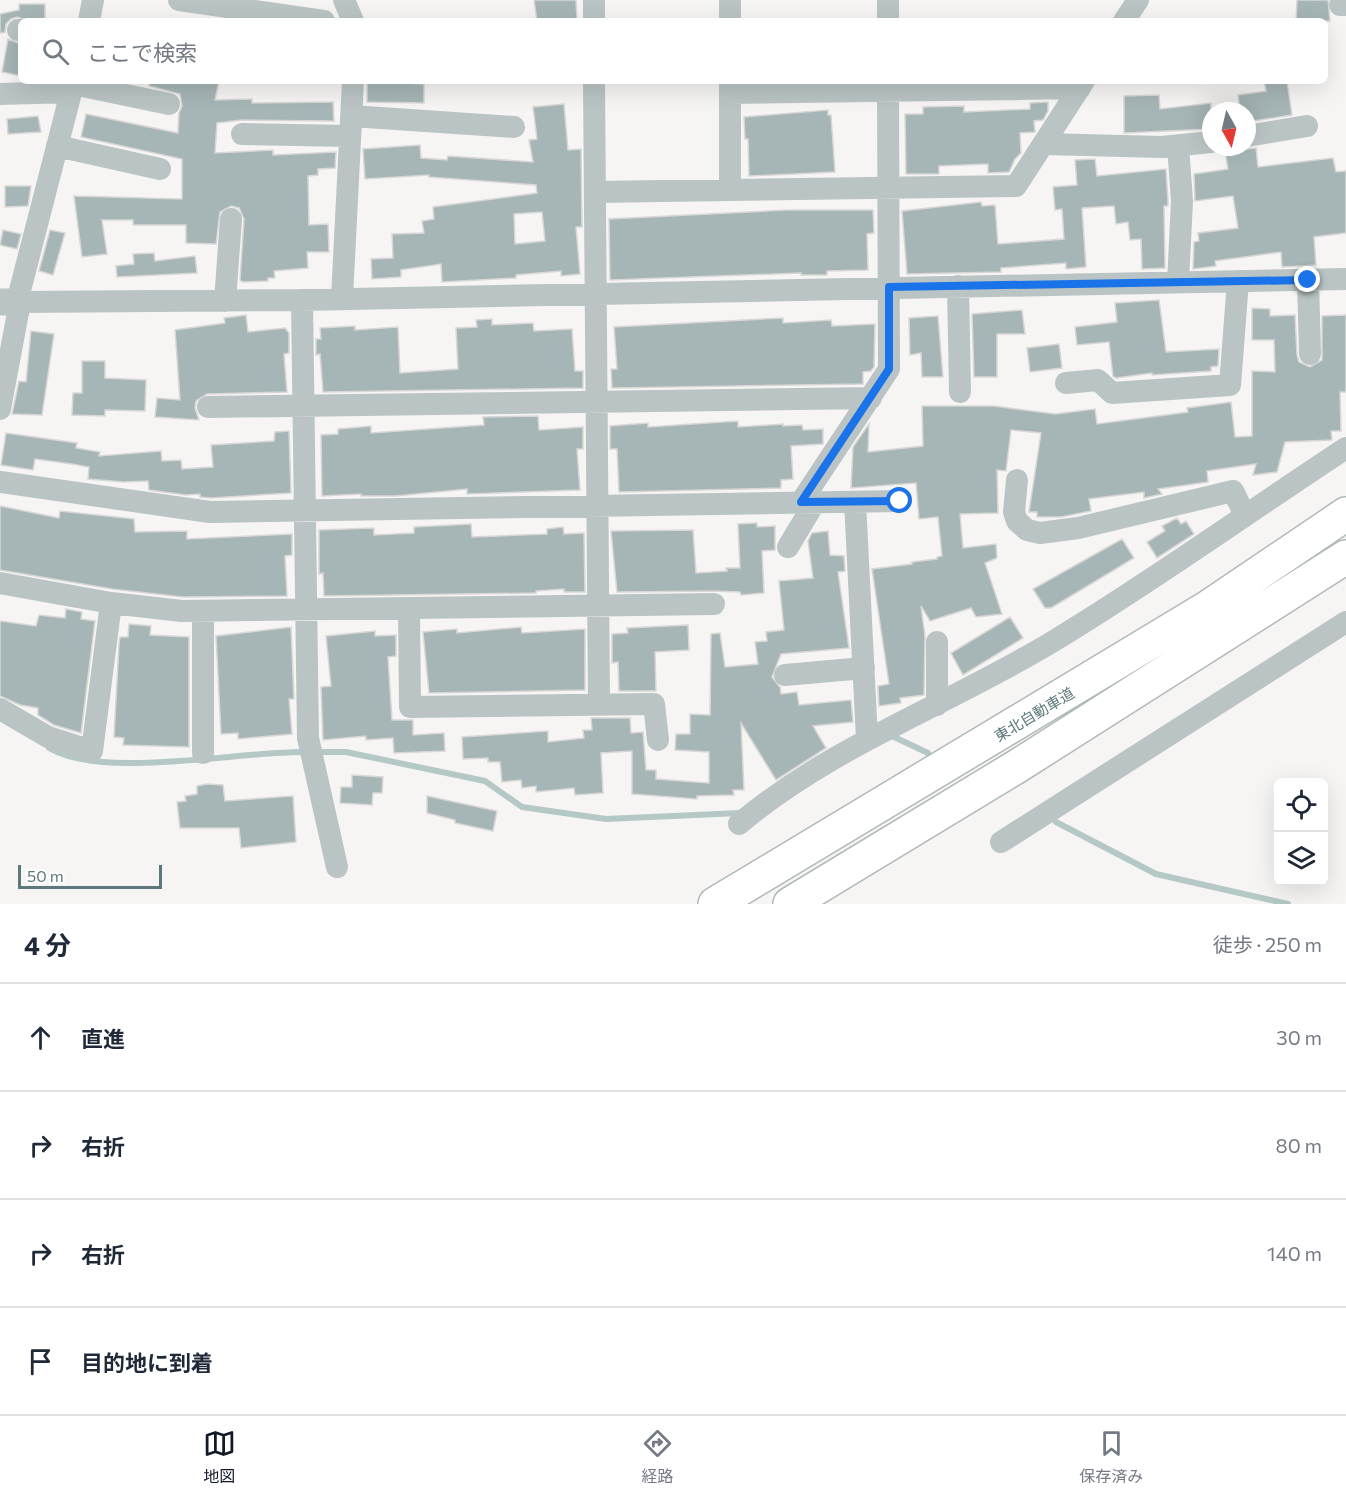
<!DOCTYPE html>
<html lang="ja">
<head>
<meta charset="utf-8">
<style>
  :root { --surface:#fff; --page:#f2f2f3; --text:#1f2937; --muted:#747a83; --line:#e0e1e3; --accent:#111827 }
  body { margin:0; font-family:Commissioner,"Noto Sans JP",sans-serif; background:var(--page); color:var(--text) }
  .controls { position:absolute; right:18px; bottom:18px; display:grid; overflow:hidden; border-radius:9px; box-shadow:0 6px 24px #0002 }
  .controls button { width:54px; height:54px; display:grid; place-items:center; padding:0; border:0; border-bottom:2px solid var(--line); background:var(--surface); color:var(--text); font:30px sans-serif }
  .compass { position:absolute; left:1202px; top:102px; width:54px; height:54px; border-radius:50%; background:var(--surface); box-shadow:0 6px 24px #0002; rotate:172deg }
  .scale { position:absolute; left:18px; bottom:15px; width:144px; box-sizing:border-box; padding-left:6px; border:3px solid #5c787a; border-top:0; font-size:16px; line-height:21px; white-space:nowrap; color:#5c787a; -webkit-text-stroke:4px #fff; paint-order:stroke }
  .stop { position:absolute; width:18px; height:18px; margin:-14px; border:4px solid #1a73e8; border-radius:50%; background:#fff }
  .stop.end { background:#1a73e8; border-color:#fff; box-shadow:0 2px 6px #0008 }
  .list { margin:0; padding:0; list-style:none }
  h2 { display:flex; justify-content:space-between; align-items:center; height:78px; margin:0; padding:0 24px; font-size:26px }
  h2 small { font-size:20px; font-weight:400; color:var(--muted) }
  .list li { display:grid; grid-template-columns:39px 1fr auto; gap:18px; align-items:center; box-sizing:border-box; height:108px; padding:0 24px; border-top:2px solid var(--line) }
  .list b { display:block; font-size:22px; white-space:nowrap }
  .list em { font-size:20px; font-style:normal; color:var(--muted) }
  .icon { flex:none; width:33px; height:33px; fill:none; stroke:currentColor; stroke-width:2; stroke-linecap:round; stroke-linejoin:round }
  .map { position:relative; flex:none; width:1346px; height:904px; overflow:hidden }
  .search { position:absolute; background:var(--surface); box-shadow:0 6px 24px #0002; left:18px; right:18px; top:18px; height:66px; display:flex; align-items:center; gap:15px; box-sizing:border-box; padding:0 21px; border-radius:9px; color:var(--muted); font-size:22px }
  .sheet { height:510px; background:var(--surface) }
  nav { display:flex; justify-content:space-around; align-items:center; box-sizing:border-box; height:84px; border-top:2px solid var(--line); background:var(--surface); font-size:16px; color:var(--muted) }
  nav a { display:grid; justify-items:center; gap:3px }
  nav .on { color:var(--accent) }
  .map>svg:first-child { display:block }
</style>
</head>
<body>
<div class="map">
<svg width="1346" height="904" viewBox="0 0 1346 904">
  <rect width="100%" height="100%" fill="#f7f5f3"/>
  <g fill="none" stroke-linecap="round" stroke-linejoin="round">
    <path stroke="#b4c8c5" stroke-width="6" d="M892,736L928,753
      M49,748C103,780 238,751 305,752
      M315,752H346L485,781L522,807L606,819L740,813
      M1056,822L1156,874L1288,904"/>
  </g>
  <path fill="#a6b5b6" stroke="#d8d7d6" stroke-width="1.5" fill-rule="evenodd" d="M534,0H576L577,21H537Z
    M1297,0H1328L1330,21H1296Z
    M19,4H45V21H31L17,17L11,19L6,24L5,32L0,33V14L19,10Z
    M8,39L21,44V76L2,72Z
    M150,81H219L215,100L252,99V103L333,102L334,121L242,120L217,123L215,153L273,150V155L336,152L335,168L318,169V175L308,176L309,225L328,224L329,252H307L308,268L274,271L275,278H268V281L243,282L240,280L244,219L239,208L231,206L220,212L216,244L186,243V225H133V220H102L107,254L82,257L74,196L182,199V159L81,137L86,114L178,133L179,113L182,106L180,94L149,86Z
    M367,81L424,84V103L367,102Z
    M1264,81H1287L1292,115L1247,122V111H1240L1238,95L1266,91Z
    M1159,95L1160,109L1211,103V129L1124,133V96Z
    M1048,102V111L1043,120L1034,121L1035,132L1020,133L1021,153L1015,159L1009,172L988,173V164L939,166V174H906L905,114H923V107L964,106V112L1030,109V103Z
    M564,104L568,150L581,149L582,227H576L580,274L561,276V271L516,275V278L442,282L441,264L401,270V277L372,279L371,259L393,258L392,234L424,233L422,221L434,219L433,207L537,193L536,185L429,177V175L365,179L363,149L420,145L421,158L447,160L448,156L533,162L529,140L537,139L533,107ZM542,212L545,241L515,244L514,214Z
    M828,110V115H831L835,172L749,176L748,139H745L744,117Z
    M38,116L41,132L8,134L7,119Z
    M1256,148L1258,167L1333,158L1336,172L1346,171V233L1314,237L1316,265L1282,267L1281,252L1215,261L1216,266L1193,269L1194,242L1199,241L1198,233L1238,228L1233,196L1195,201L1194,174L1228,169L1225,151Z
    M1095,159L1097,176L1166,169L1168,201V206H1164L1165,268L1142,269L1141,239L1130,240L1128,222L1116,224L1114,206L1082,208L1086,267L1066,269V263L1001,268V272L907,274L902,211L981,202L982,206L995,205L998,244L1064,239L1062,209L1055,210L1053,187L1077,185L1075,160Z
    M5,186H31L28,206L5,207Z
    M787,210H873L874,233L867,234L868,270L827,271V275H801V273L610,280L609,219Z
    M3,230L21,234L17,249L0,245Z
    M50,230L65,233L53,275L39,271Z
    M154,253L155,261L195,256L197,273L117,277L116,266L134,264L133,254Z
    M1159,300L1166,352L1219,349L1218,366L1211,367V371L1152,375V373L1116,378L1113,376L1109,342L1077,345L1075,327L1117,322L1115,303Z
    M1252,308L1270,309V316L1295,315L1297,355L1299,362L1310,367L1322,360V316L1346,315V392H1340L1341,431H1331L1332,440L1285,442L1277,472L1253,475L1256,464L1207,471L1208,482L1158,489L1162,494L1144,498V492L1089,499L1091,511L1061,517H1037V512H1029L1041,433L1011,430L1006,471L997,470L998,513L960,514L963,548L996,544L997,558L985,563L1002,614L976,617L971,608L930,621L921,606L925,636L924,695L900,698L901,703L879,706L878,686L889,684L872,569L912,564V562L937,559V557L942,556L938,517L919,519L916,483L851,488L853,447L869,424L868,452L923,446L922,406H994L1055,414L1095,409L1097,424L1188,412L1187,408L1231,402L1235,437L1252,436V371L1275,372L1274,340H1252Z
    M1022,310L1025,334H997V377H974L972,314Z
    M246,315L248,332L285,328L289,333V353L284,354L287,392L207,394L196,401L195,408L199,420L155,417L157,398L180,400L175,330L225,323L224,318Z
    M938,316L943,377H922L921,353L910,355L909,318Z
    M783,318V323L831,320L832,326L875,324L874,367L871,371L863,372V384L612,388L611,369H617L614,327Z
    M492,319V325L533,323L534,331L572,329L575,371H583V388L323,392L320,354L316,355V339H321L320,328L355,326V330L398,327L400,373L458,369L456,328L477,327L476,320Z
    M31,331L54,334L42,415L12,414L19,381L26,382Z
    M1059,344L1062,368L1030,372L1027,348Z
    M82,361H105V378L146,380L145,411L105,410V416L72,415L73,393H82Z
    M538,416L539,430L583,427V449H577L580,490L467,494V489L396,496H361V494L322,496L321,435L338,434V429L371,426V433L484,425L483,417Z
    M738,421V427L783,424V426L802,425L803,430L823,429V444L791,446L793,479L781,480V488L619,492L617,449H610V426L648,423V427Z
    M289,431L291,493L211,498L200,497V494L186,495L149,490L148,481L124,482L88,479L89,467L72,464L35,459L33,470L1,465L6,433L77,443L76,448L100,452L99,456L161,451L162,461L181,460L182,469L213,467L211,445L274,441L275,432Z
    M0,506L59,518L60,511L134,519L135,532L187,531V539L292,534V555L285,556L287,596L183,597L112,589L0,570Z
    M1177,518L1181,524L1186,521L1194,534L1157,558L1147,542L1165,531L1162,526Z
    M757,523V527L775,526V550L762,551L764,593L741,595L740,592L714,591L617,592L611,531L693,530L696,573L727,571L726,568H740L738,524Z
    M471,524L472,537L547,534V529L563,527L564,534L584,533L585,592H564V589L536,591V593L324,596L323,573L319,574V530L374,528V535L414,533V527Z
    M828,531L830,555L844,556L845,571L838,572L849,648L781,654L772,677L780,687L781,694L797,692L799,705L851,700L853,722L813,726L826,748L776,780L741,723L744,790H733L734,795L697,796V799L632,794V751L601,753L603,793L575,795L574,788L536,792V786L522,788L521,780L502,782L500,762H488V758L463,759L462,737L548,731V742L584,738L583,730H592L591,718H630L631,733L643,732L646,770H656V779L709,783V752L675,750L676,734H690V714L710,715L711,634L720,633L725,667L758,664L755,642L767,641L766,632L784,630L779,581L813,578L808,541L812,533Z
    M1122,539L1134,558L1051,608H1045L1033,589Z
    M66,609L82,612L81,619L95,621L81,733L54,725L38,715V708L20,705L0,696V621L36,626L39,615L65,618Z
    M1010,617L1023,638L963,675L951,653Z
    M129,624L151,626L150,635L189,637V747L123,745L124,738L114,737L119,644L120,637H128Z
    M688,625L689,650L655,652L656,691H619L618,662L612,663V634L628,633L627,628Z
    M291,627L294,699H289L292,734L238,739V733L221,734L216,636Z
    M521,627L522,633L585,629V690L429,693L423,632L457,629V633Z
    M375,631V636L396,635V656L388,657L392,720H413V735L444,733L445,751L394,753L393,738L366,740V736L323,740L321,687L331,686L326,636Z
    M352,775L383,777L382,793H373L372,805L340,803L341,787H352Z
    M207,784L223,785L225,801L293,796L296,842L241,848L239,828H180L177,802L186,801L185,796L197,794V786Z
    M427,796L497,811L493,831L455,823V820L427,813Z"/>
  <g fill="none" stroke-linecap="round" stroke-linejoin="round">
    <g stroke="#b0b9b9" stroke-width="36">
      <path id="motorway" d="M715,904L1207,608L1346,514
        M790,904L1016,767L1346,557"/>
    </g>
    <path stroke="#bac4c4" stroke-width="22" d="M179,0L324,21
      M344,0L353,21
      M594,0V21
      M730,0V21
      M888,0V21
      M1340,5H1346
      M89,21L93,0
      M1124,21L1138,0
      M18,30H21
      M594,81L599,704
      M730,81V190
      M73,84L169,104
      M730,93L1080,88
      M0,94L71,92
      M351,116L514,127
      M242,134L350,136
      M1247,136L1307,126
      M1044,144L1162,147L1211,142
      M57,146L160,169
      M1178,146L1182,201L1178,282
      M595,192L1016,186L1084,81
      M1308,280L1310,354
      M958,286L960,392
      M342,298L353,81
      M302,300L308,738L337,867
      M225,301L231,219
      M17,302L74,81
      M1066,383L1098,380L1112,393L1230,385L1238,281
      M208,407L871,398
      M0,409L20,302L302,300L1346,279
      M1017,480L1014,512L1017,521L1027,530L1040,533L1078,528L1233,491L1245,515
      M0,482L210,512L900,501
      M801,502L889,369L888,81
      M855,502L867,739
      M788,547L815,502
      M0,583L111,603L182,611L714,604
      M409,608L410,707L654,704L658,740
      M203,611V753
      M937,642V705
      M785,675L864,668
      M0,709L48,737L92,751L111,603
      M739,824C834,744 953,703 1057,639C1156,579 1250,511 1346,448
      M1001,842L1346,622"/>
    <path stroke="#bac4c4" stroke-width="27" d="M0,302H20"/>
    <use href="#motorway" stroke="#fff" stroke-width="33"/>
  </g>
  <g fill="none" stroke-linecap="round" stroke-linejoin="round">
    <path stroke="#1a73e8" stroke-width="8" d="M900,501L801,502L889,369V287L1308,280"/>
  </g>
  <g text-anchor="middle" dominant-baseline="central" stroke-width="6" stroke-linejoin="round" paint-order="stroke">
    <g font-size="15" fill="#5c787a" stroke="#fff">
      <text transform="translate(1034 714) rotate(-31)">東北自動車道</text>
    </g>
  </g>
</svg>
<div class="controls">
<button><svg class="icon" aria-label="locate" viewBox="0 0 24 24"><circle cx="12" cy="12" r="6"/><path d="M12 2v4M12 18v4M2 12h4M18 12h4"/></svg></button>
<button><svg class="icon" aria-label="layers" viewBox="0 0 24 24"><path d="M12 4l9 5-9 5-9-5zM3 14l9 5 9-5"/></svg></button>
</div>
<svg class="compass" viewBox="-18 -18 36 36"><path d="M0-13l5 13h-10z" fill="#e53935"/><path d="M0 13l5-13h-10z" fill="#747a83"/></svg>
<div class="scale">50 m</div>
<div class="stop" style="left:900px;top:501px"></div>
<div class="stop end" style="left:1308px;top:280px"></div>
<div class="search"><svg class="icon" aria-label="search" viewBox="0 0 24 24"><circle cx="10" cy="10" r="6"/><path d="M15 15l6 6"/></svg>ここで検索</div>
</div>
<section class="sheet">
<h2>4 分<small>徒歩 · 250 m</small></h2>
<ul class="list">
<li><svg class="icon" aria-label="ahead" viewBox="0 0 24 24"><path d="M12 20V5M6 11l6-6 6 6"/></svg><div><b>直進</b></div><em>30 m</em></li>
<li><svg class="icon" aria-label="right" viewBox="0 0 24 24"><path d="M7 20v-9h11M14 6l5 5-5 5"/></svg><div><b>右折</b></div><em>80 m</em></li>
<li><svg class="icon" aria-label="right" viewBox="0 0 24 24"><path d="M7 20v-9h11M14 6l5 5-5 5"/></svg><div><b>右折</b></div><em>140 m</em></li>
<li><svg class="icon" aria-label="arrive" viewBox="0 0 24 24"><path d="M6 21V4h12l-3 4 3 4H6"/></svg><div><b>目的地に到着</b></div></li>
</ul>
</section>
<nav>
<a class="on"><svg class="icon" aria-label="map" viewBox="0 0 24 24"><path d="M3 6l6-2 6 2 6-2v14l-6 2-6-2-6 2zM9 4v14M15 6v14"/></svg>地図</a>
<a><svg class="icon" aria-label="directions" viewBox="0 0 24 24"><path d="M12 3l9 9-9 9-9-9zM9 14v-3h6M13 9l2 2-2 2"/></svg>経路</a>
<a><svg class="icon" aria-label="saved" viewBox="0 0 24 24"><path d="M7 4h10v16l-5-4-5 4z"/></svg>保存済み</a>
</nav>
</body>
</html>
